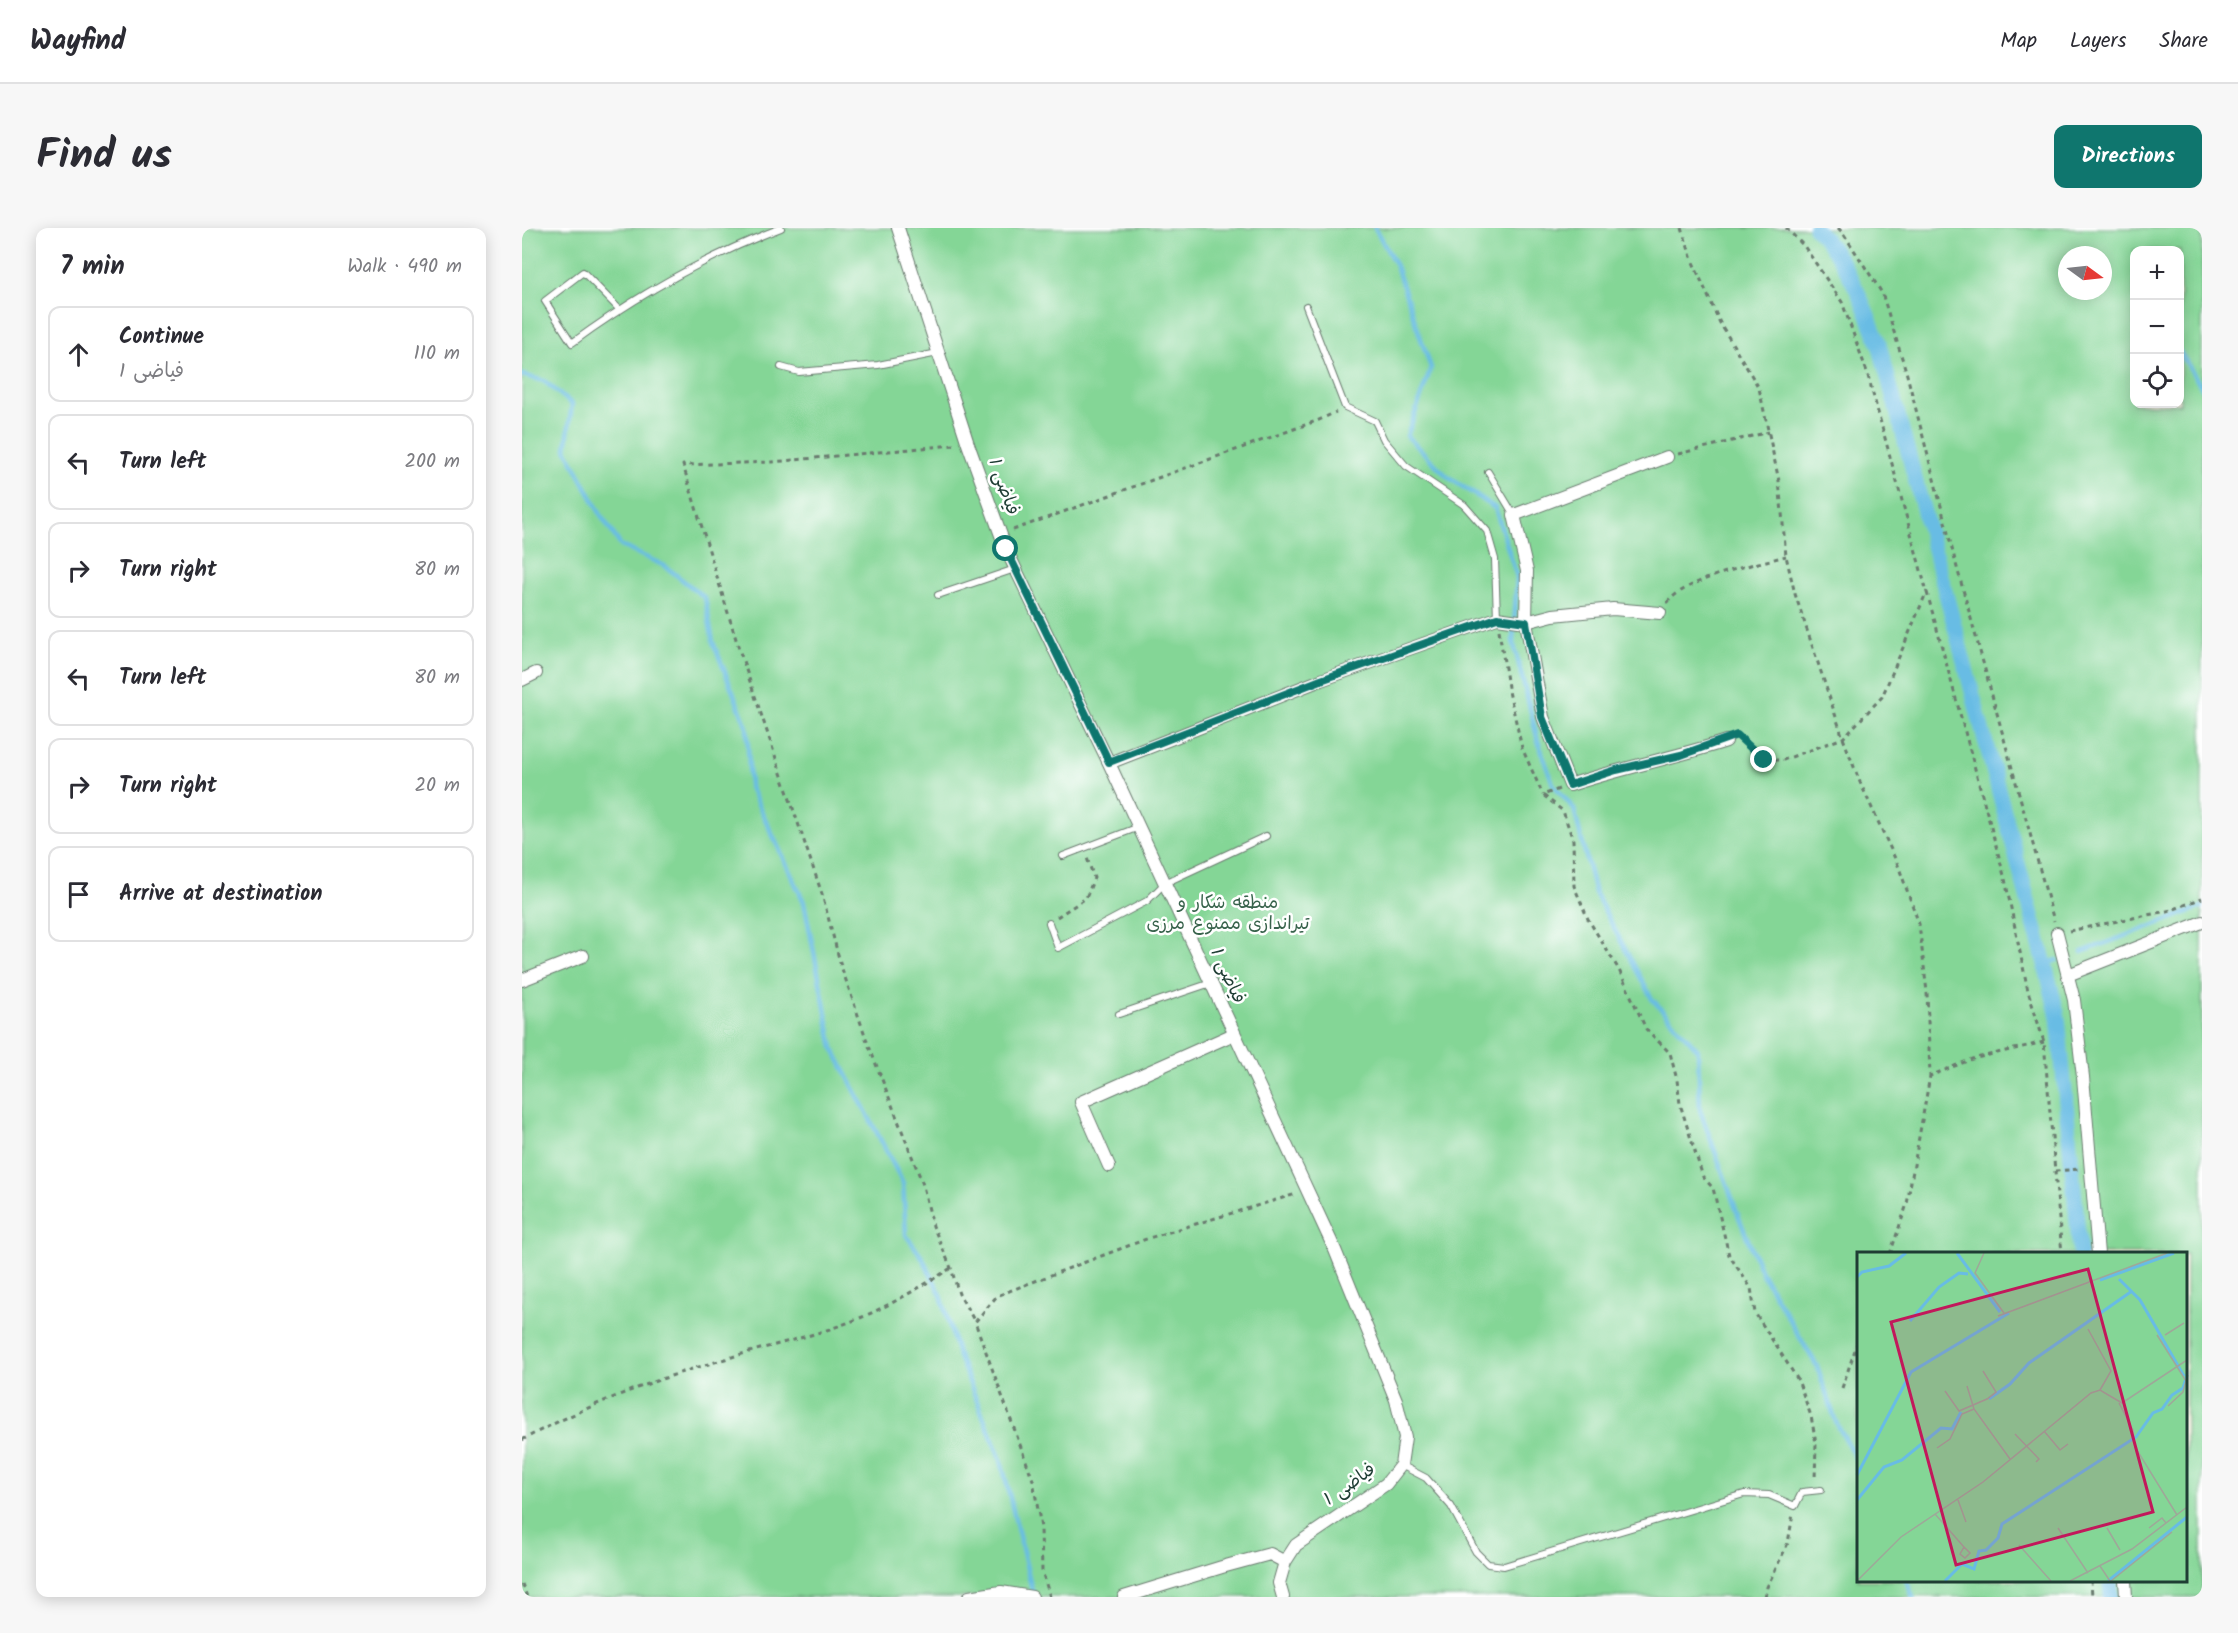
<!DOCTYPE html>
<html lang="en">
<head>
<meta charset="utf-8">
<style>
  :root { --surface:#fff; --page:#f7f7f7; --text:#2b2b33; --muted:#7c7c81; --line:#e1e1e2; --accent:#0f766e }
  body { margin:0; font-family:Kalam,"Playpen Sans Arabic",sans-serif; background:var(--page); color:var(--text) }
  .controls { position:absolute; right:18px; top:18px; display:grid; overflow:hidden; border-radius:12px; box-shadow:0 3px 15px #0003 }
  .controls button { width:54px; height:54px; display:grid; place-items:center; padding:0; border:0; border-bottom:2px solid var(--line); background:var(--surface); color:var(--text); font:30px sans-serif }
  .compass { position:absolute; left:1536px; top:18px; width:54px; height:54px; border-radius:50%; background:var(--surface); box-shadow:0 3px 15px #0003; rotate:105deg }
  .stop { position:absolute; width:18px; height:18px; margin:-14px; border:4px solid #0f766e; border-radius:50%; background:#fff }
  .stop.end { background:#0f766e; border-color:#fff; box-shadow:0 2px 6px #0008 }
  .list { margin:0; padding:0; list-style:none }
  h2 { display:flex; justify-content:space-between; align-items:center; height:78px; margin:0; padding:0 24px; font-size:26px }
  h2 small { font-size:20px; font-weight:400; color:var(--muted) }
  .list li { display:grid; grid-template-columns:39px 1fr auto; gap:18px; align-items:center; box-sizing:border-box; height:96px; margin:0 12px 12px; padding:0 12px; border:2px solid var(--line); border-radius:12px }
  .list b { display:block; font-size:22px; white-space:nowrap }
  .list p { margin:0; font-size:20px; white-space:nowrap; color:var(--muted) }
  .list em { font-size:20px; font-style:normal; color:var(--muted) }
  .icon { flex:none; width:33px; height:33px; fill:none; stroke:currentColor; stroke-width:2; stroke-linecap:round; stroke-linejoin:round }
  .map { position:relative; flex:none; width:1680px; height:1369px; overflow:hidden; border-radius:12px }
  header { display:flex; align-items:center; gap:36px; box-sizing:border-box; height:84px; padding:0 30px; background:var(--surface); border-bottom:2px solid var(--line) }
  header strong { font-size:28px }
  nav { display:flex; gap:33px; margin-inline-start:auto; font-size:21px }
  .intro { display:flex; align-items:center; justify-content:space-between; box-sizing:border-box; height:144px; padding:0 36px }
  h1 { margin:0; font-size:42px }
  .button { padding:15px 27px; border-radius:12px; background:var(--accent); color:#fff; font-size:21px; font-weight:700 }
  main { display:flex; gap:36px; padding:0 36px }
  aside { flex:1; background:var(--surface); border-radius:12px; box-shadow:0 3px 15px #0003 }
  .map>svg:first-child { display:block }
</style>
</head>
<body>
<header>
<strong>Wayfind</strong>
<nav><a>Map</a><a>Layers</a><a>Share</a></nav>
</header>
<div class="intro"><h1>Find us</h1><a class="button">Directions</a></div>
<main>
<aside>
<h2>7 min<small>Walk · 490 m</small></h2>
<ul class="list">
<li><svg class="icon" aria-label="ahead" viewBox="0 0 24 24"><path d="M12 20V5M6 11l6-6 6 6"/></svg><div><b>Continue</b><p>فیاضی 1</p></div><em>110 m</em></li>
<li><svg class="icon" aria-label="left" viewBox="0 0 24 24"><path d="M17 20v-9H6M10 6l-5 5 5 5"/></svg><div><b>Turn left</b></div><em>200 m</em></li>
<li><svg class="icon" aria-label="right" viewBox="0 0 24 24"><path d="M7 20v-9h11M14 6l5 5-5 5"/></svg><div><b>Turn right</b></div><em>80 m</em></li>
<li><svg class="icon" aria-label="left" viewBox="0 0 24 24"><path d="M17 20v-9H6M10 6l-5 5 5 5"/></svg><div><b>Turn left</b></div><em>80 m</em></li>
<li><svg class="icon" aria-label="right" viewBox="0 0 24 24"><path d="M7 20v-9h11M14 6l5 5-5 5"/></svg><div><b>Turn right</b></div><em>20 m</em></li>
<li><svg class="icon" aria-label="arrive" viewBox="0 0 24 24"><path d="M6 21V4h12l-3 4 3 4H6"/></svg><div><b>Arrive at destination</b></div></li>
</ul>
</aside>
<div class="map">
<svg width="1680" height="1369" viewBox="0 0 1680 1369">
  <rect width="100%" height="100%" fill="#fff"/>
  <filter id="ink" filterUnits="userSpaceOnUse"><feTurbulence type="fractalNoise" baseFrequency=".0167" numOctaves="2"/><feDisplacementMap in="SourceGraphic" scale="12" xChannelSelector="R" yChannelSelector="G"/><feConvolveMatrix kernelMatrix="1 2 1 2 8 2 1 2 1" color-interpolation-filters="sRGB"/></filter>
  <filter id="wash" filterUnits="userSpaceOnUse"><feTurbulence type="fractalNoise" baseFrequency=".008" numOctaves="4" result="noise"/><feDisplacementMap in="SourceGraphic" scale="24" xChannelSelector="R" yChannelSelector="G"/><feGaussianBlur stdDeviation="1.35" result="paint"/><feColorMatrix in="noise" values="0 0 0 0 0 0 0 0 0 0 0 0 0 0 0 0 0 1.4 0 .05"/><feComposite in="paint" operator="in"/></filter>
  <g filter="url(#wash)">
    <rect width="100%" height="100%" fill="#f5eedc"/>
    <path fill="#84d696" stroke="#528a65" stroke-width="1.5" fill-rule="evenodd" d="M0,0H1680V1369H0ZM1612,22H1658V176H1612ZM1545,27H1581V63H1545ZM1336,1026H1664V1352H1336Z"/>
    <g fill="none" stroke-linecap="round" stroke-linejoin="round">
      <path stroke="#68bce4" stroke-width="4.5" d="M853,0L874,38L909,140L885,208L926,249L973,280L995,349L991,413L1016,513L1031,556L1052,581L1073,665L1130,771L1176,822L1178,882L1218,992L1240,1046L1295,1138L1314,1194L1336,1235
        M1658,124L1680,160
        M0,147L22,153L50,176L44,221L80,289L99,318L143,338L183,370L191,414L225,499L228,559L282,674L311,820L381,955L384,1007L400,1029L419,1067L435,1124L479,1232L511,1366
        M1560,724L1680,679
        M1523,736L1535,732
        M1384,1352L1391,1369"/>
      <path stroke="#68bce4" stroke-width="15" d="M1293,0C1324,31 1342,75 1357,116L1523,736L1536,789L1558,1026
        M1588,1352L1589,1369"/>
    </g>
  </g>
  <g filter="url(#ink)">
    <g fill="none" stroke-linecap="round" stroke-linejoin="round">
      <g stroke="#6a7b6f" stroke-width="8">
        <path id="lane" d="M784,78L823,179L853,193L862,212L884,238L942,277L965,303L973,331L975,390
          M97,81L61,44L23,73L50,115C114,68 185,28 259,0
          M259,139L277,144L356,137L416,125
          M966,244L992,287
          M416,367L493,341
          M541,628L617,599
          M527,695L536,720L625,673L643,655L744,608
          M597,786L689,755
          M879,1237L904,1250L929,1278L954,1324L966,1336L982,1338L1222,1266L1247,1267L1273,1278L1280,1264L1299,1262"/>
      </g>
      <g stroke="#6a7b6f" stroke-width="14">
        <path id="street" d="M376,0L446,216L484,321L587,535L813,1022L874,1172L883,1209L879,1237L864,1256L774,1317L763,1334L757,1355L761,1369
          M1145,229L992,287L1005,343L1004,394L1021,489L1048,557C1099,540 1152,530 1204,513
          M0,452L14,445
          M587,535L799,452L975,390L1004,394L1031,387L1091,381L1138,385
          M1535,705L1552,772L1561,849L1576,1026
          M1546,747L1680,694
          M0,752L61,728
          M587,938L559,874L712,806
          M1603,1352L1604,1369
          M447,1369L479,1364L510,1369
          M602,1369L700,1339L748,1326L763,1334"/>
      </g>
      <path stroke="#6a7b6f" stroke-width="3" stroke-dasharray="4.5 4.5" stroke-linecap="butt" d="M1160,0L1170,32L1198,95L1237,160L1257,253L1264,328L1273,366L1321,510L1337,552L1376,637L1397,696L1405,764L1408,848L1450,831L1522,814
        M1264,0L1282,18L1320,74L1345,144L1483,651L1506,763L1522,814L1540,1026
        M1316,0L1321,5L1360,65L1384,143L1434,336L1532,693
        M432,217L250,234L161,237L217,421L300,666L319,738L345,813L400,954L411,998L429,1040L437,1066L453,1094
        M1156,226L1247,204
        M491,302L797,192L814,184
        M1145,375C1164,350 1234,336 1264,328
        M977,402L986,459L1000,520L1021,567
        M1216,508L1242,532H1261L1321,510L1360,469L1405,363
        M1037,561L1021,567L1041,583L1051,612L1052,658L1066,691L1097,742L1124,801L1148,825L1155,852L1158,876L1181,949L1191,960L1207,1027L1229,1060L1233,1085L1276,1152L1289,1188L1294,1215L1293,1252
        M535,689L564,670L572,650L565,630
        M1547,703L1650,682L1680,670
        M1533,943L1558,941
        M1368,1026L1385,976L1408,848
        M1320,1160L1336,1113
        M0,1212C61,1179 133,1151 200,1132C248,1117 299,1107 345,1087C374,1074 402,1057 429,1040
        M1569,1352L1570,1369
        M0,1356L5,1369
        M528,1369L520,1343L519,1300L511,1252L453,1094L475,1068L500,1058L627,1010L774,966
        M1243,1369L1245,1359L1266,1315L1271,1286"/>
      <use href="#lane" stroke="#fff" stroke-width="6"/>
      <use href="#street" stroke="#fff" stroke-width="12"/>
    </g>
  </g>
  <g fill="none" stroke-linecap="round" stroke-linejoin="round" filter="url(#ink)">
    <path stroke="#0f766e" stroke-width="8" d="M484,321L587,534L799,452L975,390L1004,394L1020,489L1048,557L1094,542L1159,527L1215,507L1242,532"/>
  </g>
  <g text-anchor="middle" dominant-baseline="central" stroke-width="5" stroke-linejoin="round" paint-order="stroke">
    <g font-size="18" fill="#1f3d34" stroke="#fff">
      <text transform="translate(481 259) rotate(70)">فیاضی 1</text>
      <text transform="translate(705 748) rotate(65)">فیاضی 1</text>
      <text transform="translate(828 1257) rotate(-36)">فیاضی 1</text>
    </g>
    <g font-size="18" fill="#38634c" stroke="#fff">
      <text x="706" y="675">منطقه شکار و<tspan x="706" dy="21">تیراندازی ممنوع مرزی</tspan></text>
    </g>
  </g>
  <g transform="translate(1335 1024)">
    <rect width="330" height="330" fill="#f5eedc"/>
    <path d="M0,1H330V329H0Z" fill="#84d696"/>
    <path fill="none" stroke="#68bce4" stroke-width="3" d="M100,1L143,60M0,25L5,20L32,14L49,1M262,27L283,48L327,124M243,28L317,1M53,69L82,35L102,21L111,22M132,147L153,132L172,111L275,39M0,223L54,120L152,61M0,248L27,215L45,208L84,176L95,177L104,160M88,329L105,312L117,317L122,299L129,298L141,286L145,272L279,185L296,161L305,157L315,143L326,136L330,123M251,329L330,265"/>
    <path fill="none" stroke="#9fa799" stroke-width="1.5" d="M127,1L118,21L147,61M141,64L310,1M231,77L254,119L243,138M300,83L329,129L326,140L311,154M308,83L327,71M110,134L117,157L153,207M88,139L102,159L130,147L139,140L126,119M262,151L276,178L278,195L320,263M187,179L203,198L211,192M158,182L182,207L179,210M80,196L93,187L105,162L117,157M101,248L109,270M78,262L107,295L103,302L108,306L113,301L107,295M201,276L231,321M250,276L263,298M292,276L305,266L309,271M162,293L194,329M243,314L253,329M0,329L44,285L126,230L234,141L243,138L265,151L330,108M213,329L275,297L330,255M254,329L315,280"/>
    <path fill="#c2185b" fill-opacity="0.15" stroke="#c2185b" stroke-width="3" d="M231,17L296,260L99,313L34,70Z"/>
    <rect width="330" height="330" fill="none" stroke="#1f3d34" stroke-width="3"/>
  </g>
</svg>
<div class="controls">
<button>+</button>
<button>−</button>
<button><svg class="icon" aria-label="locate" viewBox="0 0 24 24"><circle cx="12" cy="12" r="6"/><path d="M12 2v4M12 18v4M2 12h4M18 12h4"/></svg></button>
</div>
<svg class="compass" viewBox="-18 -18 36 36"><path d="M0-13l5 13h-10z" fill="#e53935"/><path d="M0 13l5-13h-10z" fill="#7c7c81"/></svg>
<div class="stop" style="left:484px;top:321px"></div>
<div class="stop end" style="left:1242px;top:532px"></div>
</div>
</main>
</body>
</html>
